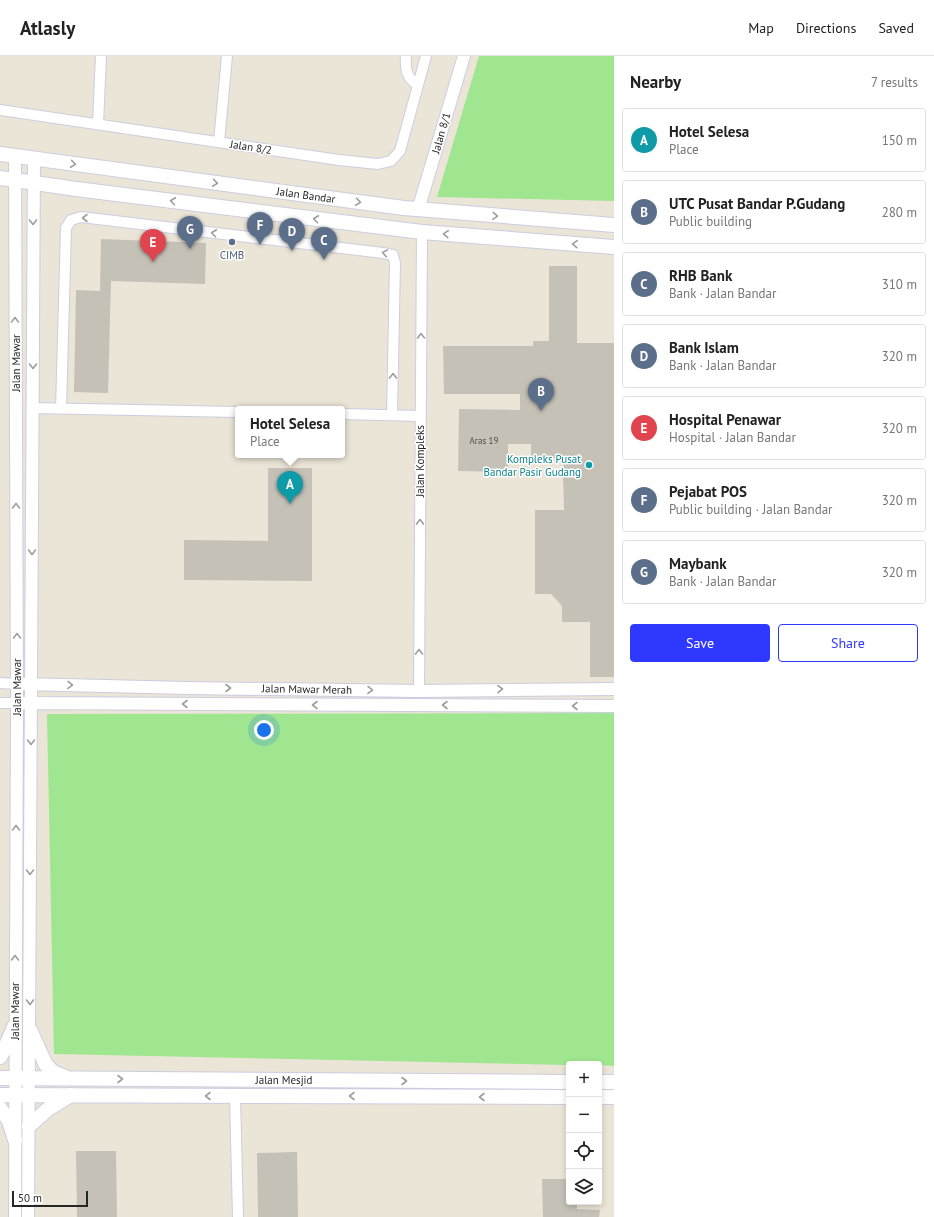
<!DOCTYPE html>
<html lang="en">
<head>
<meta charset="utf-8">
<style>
  :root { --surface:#fff; --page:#f2f2f2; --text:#222; --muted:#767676; --line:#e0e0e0; --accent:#2f38ff }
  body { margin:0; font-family:"PT Sans",sans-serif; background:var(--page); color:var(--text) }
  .controls { position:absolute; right:12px; bottom:12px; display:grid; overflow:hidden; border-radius:4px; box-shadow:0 2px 6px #0003 }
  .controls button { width:36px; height:36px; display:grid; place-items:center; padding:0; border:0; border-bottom:1px solid var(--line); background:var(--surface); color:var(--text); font:20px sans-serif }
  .scale { position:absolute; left:12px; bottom:10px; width:76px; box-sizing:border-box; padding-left:4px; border:2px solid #262626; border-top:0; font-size:11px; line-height:14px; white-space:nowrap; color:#262626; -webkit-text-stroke:3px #fff; paint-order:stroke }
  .you { position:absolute; left:264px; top:674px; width:14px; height:14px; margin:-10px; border:3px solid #fff; border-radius:50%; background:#1a73e8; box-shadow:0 0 0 6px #1a73e833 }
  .badge { display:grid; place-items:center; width:26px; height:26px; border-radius:50%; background:var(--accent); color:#fff; font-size:13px; font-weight:700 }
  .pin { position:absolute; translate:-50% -33px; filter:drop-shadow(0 1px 2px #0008) }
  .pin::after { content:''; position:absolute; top:21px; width:14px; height:12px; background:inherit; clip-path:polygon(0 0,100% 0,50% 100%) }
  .popup { position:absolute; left:235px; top:350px; width:110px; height:52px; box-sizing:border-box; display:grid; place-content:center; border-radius:4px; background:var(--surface); filter:drop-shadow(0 1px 3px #0005); font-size:13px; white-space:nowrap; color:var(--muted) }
  .popup b { font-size:15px; color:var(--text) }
  .popup::after { content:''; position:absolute; left:50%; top:100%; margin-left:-8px; border:8px solid transparent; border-top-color:var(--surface) }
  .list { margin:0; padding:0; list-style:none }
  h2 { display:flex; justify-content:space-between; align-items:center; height:52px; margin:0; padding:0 16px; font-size:17px }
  h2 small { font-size:13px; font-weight:400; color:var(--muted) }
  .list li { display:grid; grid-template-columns:26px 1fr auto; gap:12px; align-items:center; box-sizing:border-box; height:64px; margin:0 8px 8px; padding:0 8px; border:1px solid var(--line); border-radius:4px }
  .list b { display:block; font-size:15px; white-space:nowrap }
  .list p { margin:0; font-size:13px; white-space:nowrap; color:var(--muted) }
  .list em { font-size:13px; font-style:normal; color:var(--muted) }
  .actions { display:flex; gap:8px; padding:12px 16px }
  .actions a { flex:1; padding:9px 0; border:1px solid var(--accent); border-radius:4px; text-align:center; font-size:14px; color:var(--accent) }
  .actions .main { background:var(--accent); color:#fff }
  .icon { flex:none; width:22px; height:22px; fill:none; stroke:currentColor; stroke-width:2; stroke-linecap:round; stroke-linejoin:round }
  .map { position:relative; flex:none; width:614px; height:1161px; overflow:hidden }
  header { display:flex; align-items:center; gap:24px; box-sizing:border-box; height:56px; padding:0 20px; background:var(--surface); border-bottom:1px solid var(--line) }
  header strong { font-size:19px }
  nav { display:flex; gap:22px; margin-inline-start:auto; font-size:14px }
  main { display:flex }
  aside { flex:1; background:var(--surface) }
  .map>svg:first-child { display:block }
</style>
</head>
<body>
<header>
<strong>Atlasly</strong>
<nav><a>Map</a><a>Directions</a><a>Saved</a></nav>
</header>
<main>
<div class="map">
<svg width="614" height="1161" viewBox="0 0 614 1161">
  <rect width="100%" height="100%" fill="#eae5d6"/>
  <path fill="#a0e58f" d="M479,0H614V145L437,141Z
    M614,657V1010L599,1009V1008L569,1009L54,998L47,658Z"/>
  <path fill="#c5c1b7" d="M101,183L206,187L205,228L111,225L108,337L74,336L76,234L100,235Z
    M549,210H577V287H614V621H590V566H562V550L551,538H535V454H564L563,416L564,402H531V388H508V416L458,415L459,353L520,354V338H444L443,290H533V285H549Z
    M268,412H312V525L184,524V484L268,485Z
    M76,1095H116L117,1161H77Z
    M297,1096L298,1161H258L257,1097Z
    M542,1123H569V1146H577V1153L600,1154L599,1161H543Z"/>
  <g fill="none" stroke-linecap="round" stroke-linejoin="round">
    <g stroke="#cccde1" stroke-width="12">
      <path id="minor" d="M406,0C405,12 406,22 418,29
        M0,54L339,104L378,108L391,105L400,95L426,0
        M98,68L101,0
        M219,86L227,0
        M32,352L238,356
        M61,353L66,172L71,164L81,161L383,197L393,199L395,207L392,359
        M342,358L420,360
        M0,627L17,628
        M419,635L422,176
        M0,647H17
        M235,1040L238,1161"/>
    </g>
    <g stroke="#cccde1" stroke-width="14">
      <path id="tertiary" d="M418,154L464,0
        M23,628L187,632L419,635L614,633
        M23,647L614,650
        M15,1161L17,647L15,100
        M28,1161L34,102"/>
    </g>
    <g stroke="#cccde1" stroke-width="16">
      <path id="secondary" d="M0,98L404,152L614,169
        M0,122L76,133L422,176L614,191
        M30,974L46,1009L53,1016L65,1021
        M0,1001L4,994L15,969
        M0,1022L569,1026
        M599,1026H614
        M0,1039L569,1041
        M599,1041H614
        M0,1052L9,1065L15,1084
        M29,1070L48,1053L71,1039"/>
    </g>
    <use href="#minor" stroke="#fff" stroke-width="10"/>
    <use href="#tertiary" stroke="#fff" stroke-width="12"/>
    <use href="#secondary" stroke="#fff" stroke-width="14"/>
  </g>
  <defs><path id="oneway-chevron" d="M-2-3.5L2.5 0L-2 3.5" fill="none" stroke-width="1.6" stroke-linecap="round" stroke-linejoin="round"/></defs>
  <g stroke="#9d9d9d">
    <use href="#oneway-chevron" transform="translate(73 108) rotate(8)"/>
    <use href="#oneway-chevron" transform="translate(215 127) rotate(8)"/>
    <use href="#oneway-chevron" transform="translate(173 145) rotate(-173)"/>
    <use href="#oneway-chevron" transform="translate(358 146) rotate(8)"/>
    <use href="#oneway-chevron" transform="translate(495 160) rotate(4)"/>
    <use href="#oneway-chevron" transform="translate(85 162) rotate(180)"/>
    <use href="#oneway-chevron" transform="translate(316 163) rotate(-173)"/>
    <use href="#oneway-chevron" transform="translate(33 166) rotate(90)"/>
    <use href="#oneway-chevron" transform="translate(214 177) rotate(-173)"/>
    <use href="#oneway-chevron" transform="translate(446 178) rotate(-176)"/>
    <use href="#oneway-chevron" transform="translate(575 188) rotate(-176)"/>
    <use href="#oneway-chevron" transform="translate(385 197) rotate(-170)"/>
    <use href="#oneway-chevron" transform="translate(15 264) rotate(-90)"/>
    <use href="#oneway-chevron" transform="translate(421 280) rotate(-90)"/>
    <use href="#oneway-chevron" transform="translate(33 310) rotate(90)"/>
    <use href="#oneway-chevron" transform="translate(393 320) rotate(-89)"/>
    <use href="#oneway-chevron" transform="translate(16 450) rotate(-90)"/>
    <use href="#oneway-chevron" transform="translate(420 466) rotate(-90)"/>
    <use href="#oneway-chevron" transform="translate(32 496) rotate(90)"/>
    <use href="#oneway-chevron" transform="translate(17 580) rotate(-90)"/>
    <use href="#oneway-chevron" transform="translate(419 596) rotate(-90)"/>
    <use href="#oneway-chevron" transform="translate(70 629) rotate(2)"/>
    <use href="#oneway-chevron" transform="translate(228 632)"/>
    <use href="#oneway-chevron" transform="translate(500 633) rotate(-1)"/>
    <use href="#oneway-chevron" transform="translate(370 634) rotate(1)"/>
    <use href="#oneway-chevron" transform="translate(185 648) rotate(-180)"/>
    <use href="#oneway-chevron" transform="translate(315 649) rotate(-180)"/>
    <use href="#oneway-chevron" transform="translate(445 649) rotate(-180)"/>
    <use href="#oneway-chevron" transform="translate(575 650) rotate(-180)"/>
    <use href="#oneway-chevron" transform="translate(31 686) rotate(90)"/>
    <use href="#oneway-chevron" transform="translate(16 772) rotate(-90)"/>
    <use href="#oneway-chevron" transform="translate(30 816) rotate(90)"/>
    <use href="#oneway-chevron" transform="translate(15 902) rotate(-90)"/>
    <use href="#oneway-chevron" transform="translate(30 946) rotate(90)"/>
    <use href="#oneway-chevron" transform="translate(120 1023)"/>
    <use href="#oneway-chevron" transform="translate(404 1025)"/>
    <use href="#oneway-chevron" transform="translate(208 1040) rotate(-180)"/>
    <use href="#oneway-chevron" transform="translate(352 1040) rotate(-180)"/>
    <use href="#oneway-chevron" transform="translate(482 1041) rotate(-180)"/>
  </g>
  <circle fill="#5c6f8a" stroke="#fff" stroke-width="1.5" cx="232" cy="186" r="4"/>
  <circle fill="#0f9aa8" stroke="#fff" stroke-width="1.5" cx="589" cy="409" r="4"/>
  <g text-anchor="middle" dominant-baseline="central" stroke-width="3" stroke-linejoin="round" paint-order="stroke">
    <g font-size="9" fill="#4e4d4a">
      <text x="484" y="384">Aras 19</text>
    </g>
    <g font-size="11" fill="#262626" stroke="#fff">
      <text transform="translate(441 77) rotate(-74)">Jalan 8/1</text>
      <text transform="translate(251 91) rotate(9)">Jalan 8/2</text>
      <text transform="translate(306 139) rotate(8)">Jalan Bandar</text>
      <text transform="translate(16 307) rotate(-90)">Jalan Mawar</text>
      <text transform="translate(420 405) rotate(-90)">Jalan Kompleks</text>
      <text transform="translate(17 631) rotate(-90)">Jalan Mawar</text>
      <text transform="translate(307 633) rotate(1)">Jalan Mawar Merah</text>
      <text transform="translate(15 955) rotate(-90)">Jalan Mawar</text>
      <text x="284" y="1024">Jalan Mesjid</text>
    </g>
    <g font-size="11" fill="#4e5e75" stroke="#fff">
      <text x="232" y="199">CIMB</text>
    </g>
    <g font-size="11" fill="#0d838f" stroke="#fff" text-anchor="end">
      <text x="581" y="403">Kompleks Pusat<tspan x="581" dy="13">Bandar Pasir Gudang</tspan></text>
    </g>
  </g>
</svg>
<div class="controls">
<button>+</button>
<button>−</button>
<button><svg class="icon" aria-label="locate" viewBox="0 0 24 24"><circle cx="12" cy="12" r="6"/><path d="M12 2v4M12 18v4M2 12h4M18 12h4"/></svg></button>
<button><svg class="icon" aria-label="layers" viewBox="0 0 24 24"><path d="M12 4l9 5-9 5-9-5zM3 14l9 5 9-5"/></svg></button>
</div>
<div class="scale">50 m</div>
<div class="you"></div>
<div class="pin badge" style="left:290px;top:448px;background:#0f9aa8">A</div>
<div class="popup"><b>Hotel Selesa</b>Place</div>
<div class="pin badge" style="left:541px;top:355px;background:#5c6f8a">B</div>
<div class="pin badge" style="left:324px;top:204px;background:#5c6f8a">C</div>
<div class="pin badge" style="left:292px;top:195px;background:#5c6f8a">D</div>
<div class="pin badge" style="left:153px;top:206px;background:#e0444e">E</div>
<div class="pin badge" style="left:260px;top:189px;background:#5c6f8a">F</div>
<div class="pin badge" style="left:190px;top:193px;background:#5c6f8a">G</div>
</div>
<aside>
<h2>Nearby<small>7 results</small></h2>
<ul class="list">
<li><span class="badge" style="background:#0f9aa8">A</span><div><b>Hotel Selesa</b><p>Place</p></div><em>150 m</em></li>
<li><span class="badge" style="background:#5c6f8a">B</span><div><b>UTC Pusat Bandar P.Gudang</b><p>Public building</p></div><em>280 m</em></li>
<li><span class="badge" style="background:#5c6f8a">C</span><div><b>RHB Bank</b><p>Bank · Jalan Bandar</p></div><em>310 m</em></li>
<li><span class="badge" style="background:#5c6f8a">D</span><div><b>Bank Islam</b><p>Bank · Jalan Bandar</p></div><em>320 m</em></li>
<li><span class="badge" style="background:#e0444e">E</span><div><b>Hospital Penawar</b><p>Hospital · Jalan Bandar</p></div><em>320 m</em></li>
<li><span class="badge" style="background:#5c6f8a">F</span><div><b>Pejabat POS</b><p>Public building · Jalan Bandar</p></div><em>320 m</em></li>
<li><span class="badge" style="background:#5c6f8a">G</span><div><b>Maybank</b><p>Bank · Jalan Bandar</p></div><em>320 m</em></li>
</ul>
<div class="actions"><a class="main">Save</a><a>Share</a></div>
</aside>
</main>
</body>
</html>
